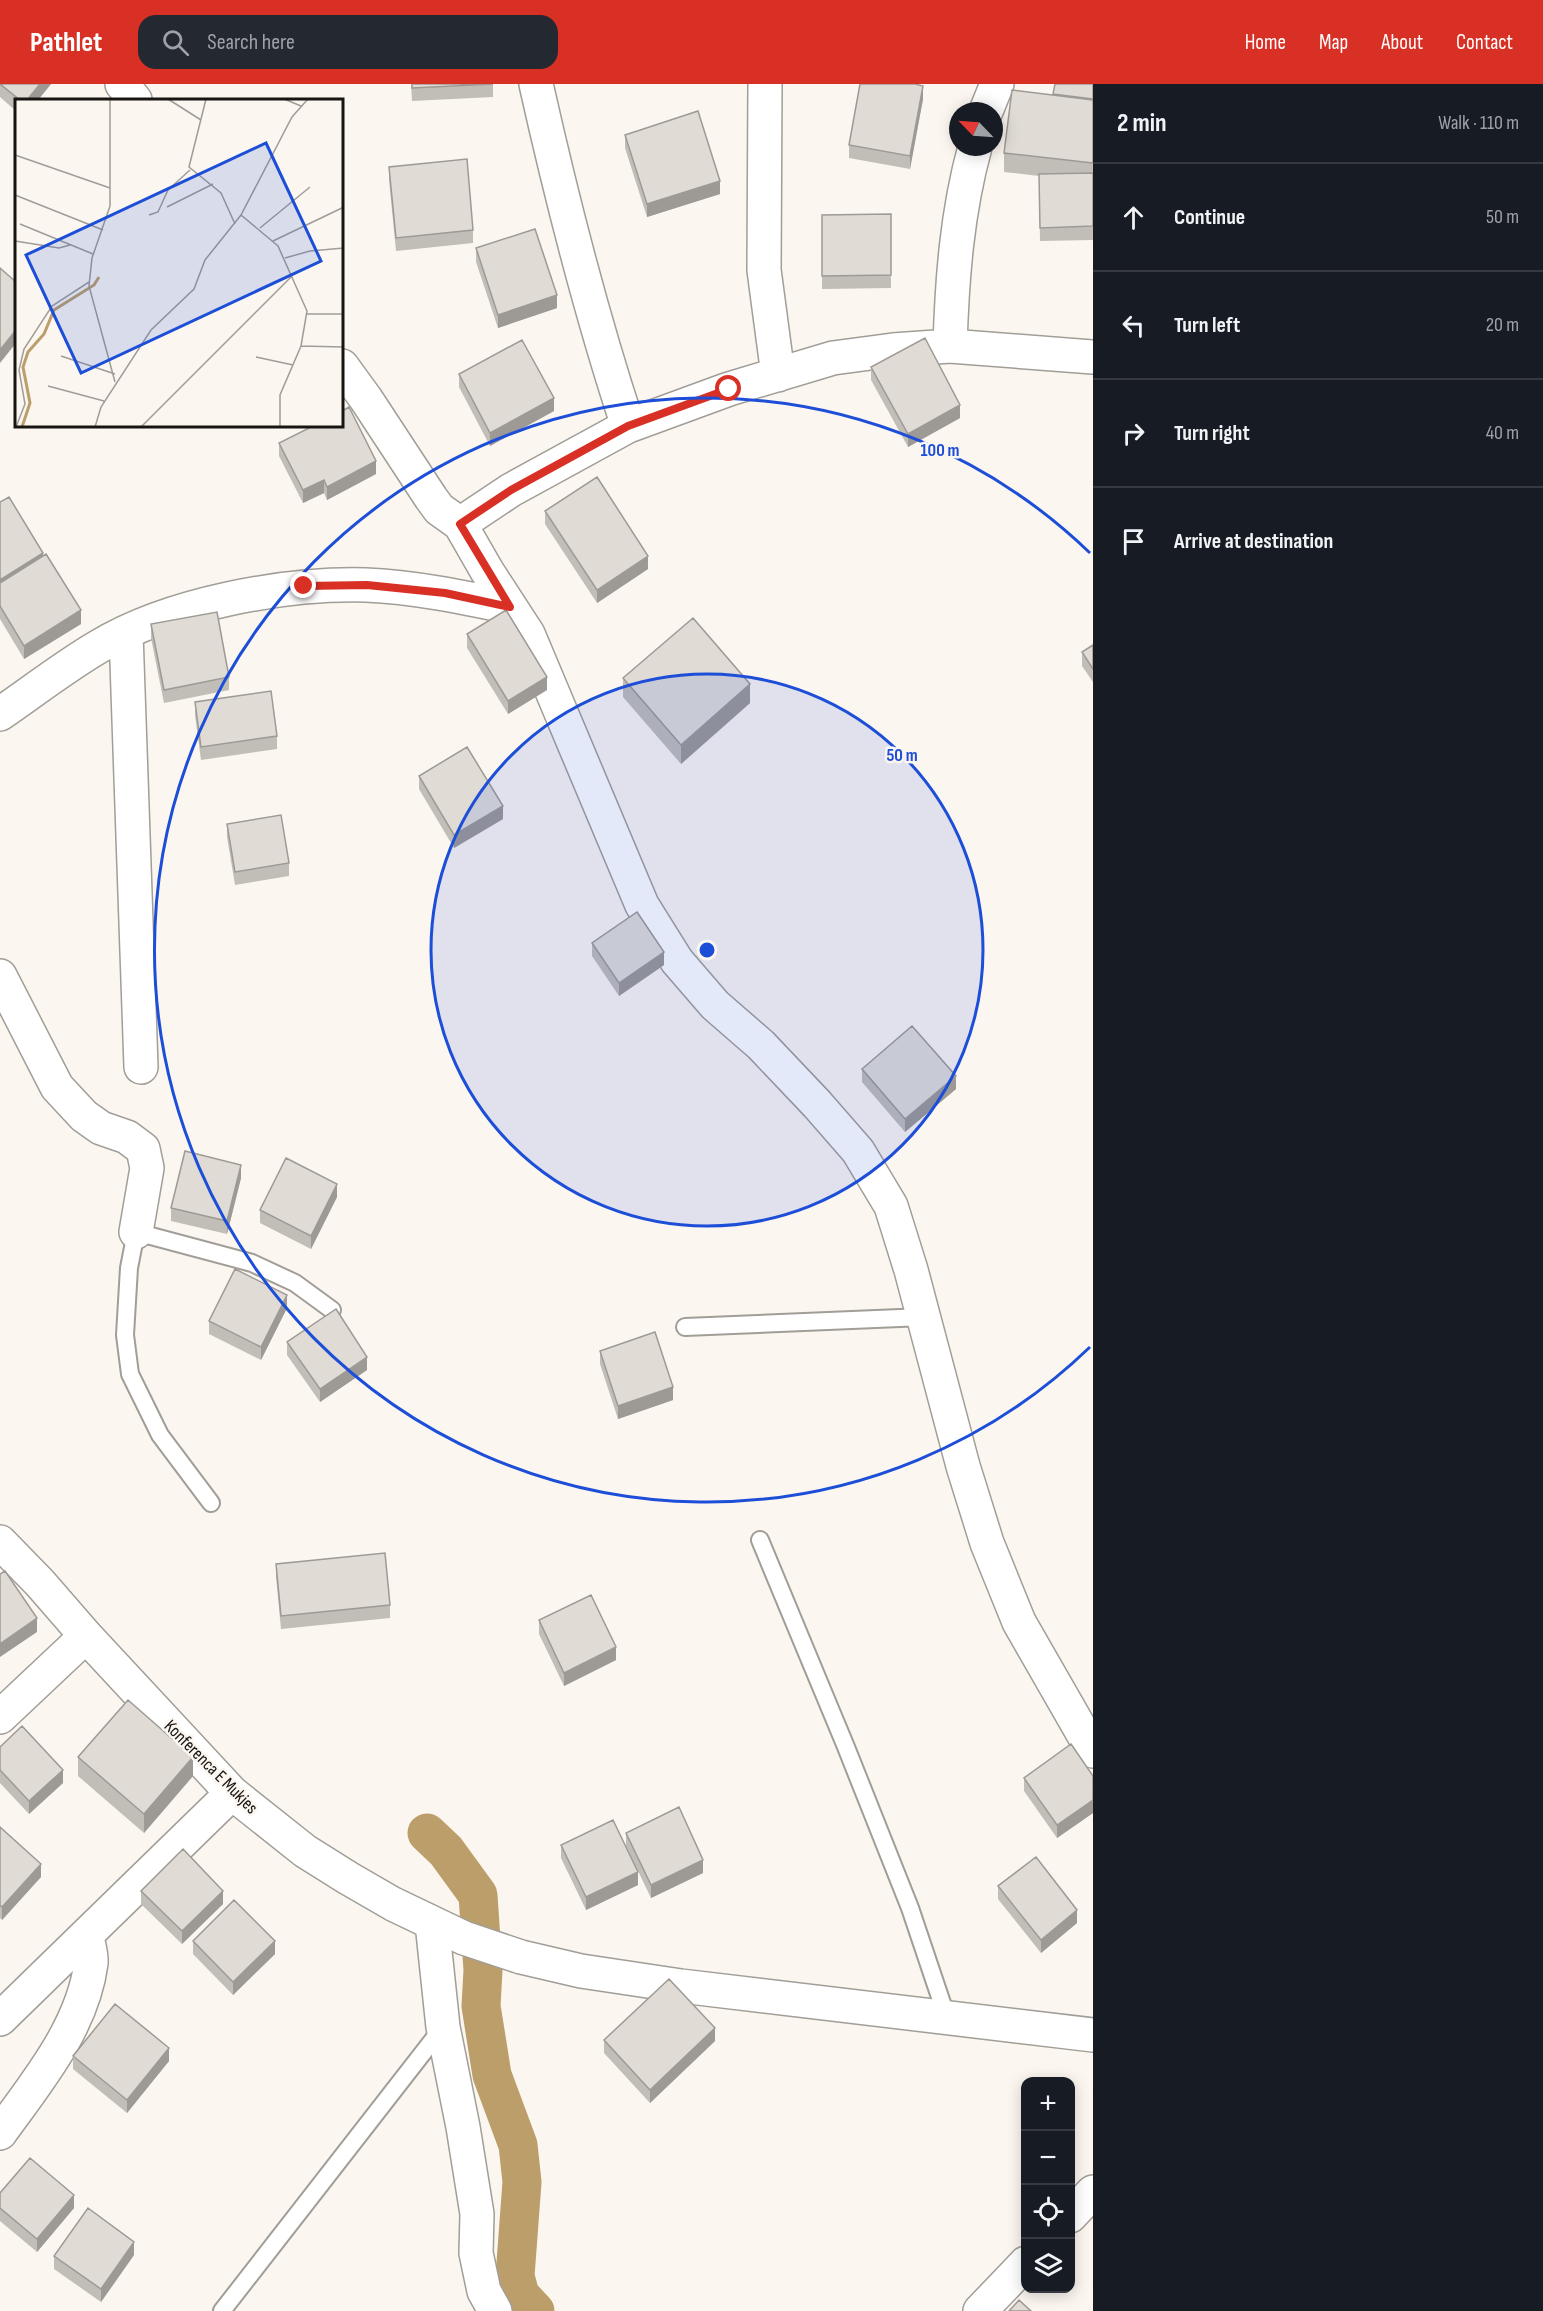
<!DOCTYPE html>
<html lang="en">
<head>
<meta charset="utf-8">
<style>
  :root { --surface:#171b24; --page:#242831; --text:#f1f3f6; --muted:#9ea1a6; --line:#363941; --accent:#d93025 }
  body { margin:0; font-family:"Sofia Sans Condensed",sans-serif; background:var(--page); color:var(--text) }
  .controls { position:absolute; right:18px; bottom:18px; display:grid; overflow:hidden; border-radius:12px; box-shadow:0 3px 15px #0003 }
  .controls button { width:54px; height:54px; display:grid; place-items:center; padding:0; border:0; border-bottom:2px solid var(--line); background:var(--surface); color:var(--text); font:30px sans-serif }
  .compass { position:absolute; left:949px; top:18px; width:54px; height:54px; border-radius:50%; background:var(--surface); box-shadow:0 3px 15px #0003; rotate:295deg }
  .stop { position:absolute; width:18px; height:18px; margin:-14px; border:4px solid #d93025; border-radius:50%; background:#fff }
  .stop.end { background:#d93025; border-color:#fff; box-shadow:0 2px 6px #0008 }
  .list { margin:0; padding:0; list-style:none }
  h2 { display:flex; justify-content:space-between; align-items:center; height:78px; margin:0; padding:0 24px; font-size:26px }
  h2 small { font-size:20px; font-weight:400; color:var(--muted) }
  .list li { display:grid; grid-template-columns:39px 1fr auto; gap:18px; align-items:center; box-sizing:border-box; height:108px; padding:0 24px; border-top:2px solid var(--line) }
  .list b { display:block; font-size:22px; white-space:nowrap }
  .list em { font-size:20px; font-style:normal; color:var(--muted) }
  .icon { flex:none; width:33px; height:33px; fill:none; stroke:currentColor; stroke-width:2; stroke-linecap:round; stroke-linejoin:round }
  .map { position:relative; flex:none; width:1093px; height:2227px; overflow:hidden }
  header { display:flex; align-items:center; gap:36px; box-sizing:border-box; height:84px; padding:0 30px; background:var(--accent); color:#fff }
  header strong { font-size:28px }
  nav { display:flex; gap:33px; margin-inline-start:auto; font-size:21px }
  .search { width:420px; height:54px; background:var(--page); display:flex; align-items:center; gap:15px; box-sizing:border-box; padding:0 21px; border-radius:18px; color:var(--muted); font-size:22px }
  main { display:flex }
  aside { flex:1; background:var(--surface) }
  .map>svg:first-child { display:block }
</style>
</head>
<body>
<header>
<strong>Pathlet</strong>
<div class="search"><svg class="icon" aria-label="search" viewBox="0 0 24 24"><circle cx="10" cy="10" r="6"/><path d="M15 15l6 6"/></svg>Search here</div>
<nav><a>Home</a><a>Map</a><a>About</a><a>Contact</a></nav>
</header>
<main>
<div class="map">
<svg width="1093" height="2227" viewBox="0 0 1093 2227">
  <rect width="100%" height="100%" fill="#fbf6ef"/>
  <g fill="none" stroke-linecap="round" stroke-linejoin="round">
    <path stroke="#bc9e6b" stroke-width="39" d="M427,1749L446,1767L478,1811L483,1886L481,1922L492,1991L518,2061L522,2098L515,2192L520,2211L535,2227"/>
    <g stroke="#a19e97" stroke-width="20">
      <path id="service" d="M685,1243L924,1233
        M211,1419L160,1351L130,1290L125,1251L129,1184L136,1148L252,1179L295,1199L332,1226
        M760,1456L846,1663L910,1824L947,1934
        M222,2227L443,1943"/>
    </g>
    <g stroke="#a19e97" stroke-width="36">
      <path id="minor" d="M122,0L135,16
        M536,0C562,116 591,230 628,342
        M765,0L764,186L778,291
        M986,27L997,0
        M950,262C952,195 957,128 975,63
        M342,282L366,315L431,414L439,425L460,440L487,487L528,550L642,821L677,877L715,921L761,961L817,1020L858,1067L891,1122L911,1186L963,1382L987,1459L1019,1538L1093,1667
        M460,440L511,406L628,342L729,305L833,274L893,266L950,262L1093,273
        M126,549L141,983
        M0,630C32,608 64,583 98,563C169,520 283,499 366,501C414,503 462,513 510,523
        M0,892L57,1003L84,1032L101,1044L127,1053L143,1065L147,1084L136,1148
        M0,1458L40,1499L86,1552L232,1709L305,1767L348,1794L393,1820L464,1854L521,1873L581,1887L681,1902L1093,1951
        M0,1633L86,1552
        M432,1839L443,1943L463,2043L477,2130L476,2169L484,2207L495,2227
        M0,1935L232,1709
        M0,2049C36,1999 83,1943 91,1879C92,1871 88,1860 87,1852
        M1070,2132L1093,2108
        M980,2227L1026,2179"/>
    </g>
    <use href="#service" stroke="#fff" stroke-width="16"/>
    <use href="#minor" stroke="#fff" stroke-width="33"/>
  </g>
  <path fill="#c1bdb7" d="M0,0H51L38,16H16V27L0,13Z
    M411,0H493V13L412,17Z
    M1055,0H1093V156L1040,157L1039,92L1004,88V69L1053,11Z
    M923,15L910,85L849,74V61Z
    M625,51L720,110L647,133L625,64Z
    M389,83L473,146V159L396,167L389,96Z
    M891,130V204L822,205V131Z
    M476,164L557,224L498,244L476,178Z
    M871,283L960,334L908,363L871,296Z
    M459,290L554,327L490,362L459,303Z
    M279,359L376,390L327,416L324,409L303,419L279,372Z
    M0,418L43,472L81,540L24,575L0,535Z
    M545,427L648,485L597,519L545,440Z
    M151,540L229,593V606L164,619L151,554Z
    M467,550L547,606L508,630L467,564Z
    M1093,561V598L1082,582V568Z
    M623,594L750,619L681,680L623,613Z
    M195,618L277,652V665L201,676L195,631Z
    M419,692L503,735L454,764L419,705Z
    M227,740L289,779V792L235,801L227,753Z
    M592,859L664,881L619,912L592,872Z
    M862,985L956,1005L905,1048L862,998Z
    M241,1094L227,1150L171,1137V1124Z
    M337,1113L311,1165L260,1139V1126Z
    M287,1224L261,1276L209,1250V1237Z
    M287,1258L367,1286L320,1318L287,1271Z
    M600,1267L673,1316L618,1335L600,1280Z
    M276,1480L390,1521V1534L281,1545L276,1493Z
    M539,1536L616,1576L564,1602L539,1550Z
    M0,1663L63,1699L29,1730L0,1699Z
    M78,1673L193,1692L144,1749L78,1692Z
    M1093,1692V1729L1057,1754L1024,1707V1694Z
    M0,1743L41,1793L2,1836L0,1834Z
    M626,1749L703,1789L651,1814L626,1762Z
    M561,1761L638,1801L586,1826L561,1774Z
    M998,1802L1077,1839L1041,1869L998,1815Z
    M141,1807L223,1820L182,1860L141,1820Z
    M193,1857L275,1870L233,1911L193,1870Z
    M604,1956L715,1957L650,2019L604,1969Z
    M73,1972L169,1977L127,2029L73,1985Z
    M0,2109L74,2124L37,2168L0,2137Z
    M134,2171L101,2218L54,2185V2172Z"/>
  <path fill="#9d9a95" d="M40,0H51L38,16H27Z
    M923,2V15L910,85V72Z
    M720,97V110L647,133V120Z
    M557,211V224L498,244V231Z
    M16,246V259L0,279V266Z
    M554,314V327L490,362V349Z
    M960,321V334L908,363V350Z
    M376,377V390L327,416V403Z
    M324,396V409L303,419V406Z
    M43,469V482L0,509V496Z
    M648,472V485L597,519V506Z
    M81,526V540L24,575V562Z
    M547,593V606L508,630V617Z
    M750,600V619L681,680V661Z
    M503,722V735L454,764V751Z
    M664,868V881L619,912V899Z
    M956,992V1005L905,1048V1035Z
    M241,1081V1094L227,1150V1137Z
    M337,1100V1113L311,1165V1152Z
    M287,1211V1224L261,1276V1263Z
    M367,1273V1286L320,1318V1305Z
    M673,1303V1316L618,1335V1322Z
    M37,1534V1548L0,1573V1560Z
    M616,1563V1576L564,1602V1589Z
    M193,1673V1692L144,1749V1730Z
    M63,1686V1699L29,1730V1717Z
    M1093,1716V1729L1057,1754V1741Z
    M703,1776V1789L651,1814V1801Z
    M41,1780V1793L2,1836V1823Z
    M638,1788V1801L586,1826V1813Z
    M223,1807V1820L182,1860V1847Z
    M1077,1826V1839L1041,1869V1856Z
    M275,1857V1870L233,1911V1898Z
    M715,1944V1957L650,2019V2006Z
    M169,1964V1977L127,2029V2016Z
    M74,2111V2124L37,2168V2155Z
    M134,2158V2171L101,2218V2205Z"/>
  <path fill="#e0dcd5" stroke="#9d9a95" stroke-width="1.5" d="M0,0H40L27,16H20Z
    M412,0H493L412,4Z
    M860,0H915L923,2L910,72L849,61Z
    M1055,0H1093V15L1053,10Z
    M1012,6L1093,16V79L1004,69Z
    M698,27L720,97L647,120L625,51Z
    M467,75L473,146L396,154L389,83Z
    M1093,89V142L1040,144L1039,90Z
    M891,130V191L822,192V131Z
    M535,145L557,211L498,231L476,164Z
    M0,184L16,198V246L0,266Z
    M925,254L960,321L908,350L871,283Z
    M522,256L554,314L490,349L459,290Z
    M349,323L376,377L327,403L324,396L303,406L279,359L313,342H342V327Z
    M597,393L648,472L597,506L545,427Z
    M9,413L43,469L0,496V418Z
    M46,470L81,526L24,562L0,522V499Z
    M506,526L547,593L508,617L467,550Z
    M217,528L229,593L164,606L151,540Z
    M693,534L750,600L681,661L623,594Z
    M1093,561V585L1082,568Z
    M271,607L277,652L201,663L195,618Z
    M467,663L503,722L454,751L419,692Z
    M281,731L289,779L235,788L227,740Z
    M637,828L664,868L619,899L592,859Z
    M912,942L956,992L905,1035L862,985Z
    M185,1067L241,1081L227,1137L171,1124Z
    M286,1074L337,1100L311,1152L260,1126Z
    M235,1185L287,1211L261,1263L209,1237Z
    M336,1225L367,1273L320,1305L287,1258Z
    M655,1248L673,1303L618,1322L600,1267Z
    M385,1469L390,1521L281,1532L276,1480Z
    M5,1487L37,1534L0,1560V1490Z
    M591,1511L616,1563L564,1589L539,1536Z
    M128,1616L193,1673L144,1730L78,1673Z
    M22,1642L63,1686L29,1717L0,1686V1663Z
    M1071,1660L1093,1692V1716L1057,1741L1024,1694Z
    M679,1723L703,1776L651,1801L626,1749Z
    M613,1736L638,1788L586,1813L561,1761Z
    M0,1743L41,1780L2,1823L0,1821Z
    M183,1765L223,1807L182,1847L141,1807Z
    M1036,1773L1077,1826L1041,1856L998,1802Z
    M234,1816L275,1857L233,1898L193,1857Z
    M669,1895L715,1944L650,2006L604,1956Z
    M115,1920L169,1964L127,2016L73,1972Z
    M30,2074L74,2111L37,2155L0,2124V2109Z
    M88,2124L134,2158L101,2205L54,2172Z
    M1019,2216L1031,2227H1009Z"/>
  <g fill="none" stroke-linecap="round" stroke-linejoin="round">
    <path stroke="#d93025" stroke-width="8" d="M304,502L367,501L445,509L510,523L460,440L511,406L628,342L729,305"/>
  </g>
  <circle cx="707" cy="866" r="276" fill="#1d4ed8" fill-opacity=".12"/>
  <g fill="none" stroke="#1d4ed8" stroke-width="3">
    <circle cx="707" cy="866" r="276"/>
    <path d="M1090 1263A552 552 0 1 1 1090 469"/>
  </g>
  <g text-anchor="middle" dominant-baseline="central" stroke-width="5" stroke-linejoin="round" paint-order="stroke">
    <g font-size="18" fill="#171513" stroke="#fbf6ef">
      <text transform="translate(211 1683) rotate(45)">Konferenca E Mukjes</text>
    </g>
  </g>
  <g transform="translate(15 15)">
    <rect width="328" height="328" fill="#fbf6ef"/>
    <path fill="none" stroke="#bc9e6b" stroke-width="3" d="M7,328L15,304L8,268L13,253L29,235L39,211L79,186L84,178"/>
    <path fill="none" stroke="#a09c97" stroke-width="1.5" d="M95,0V107L77,159L74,187L100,283M153,0L186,21M191,0L174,68L206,94L220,125M269,0L286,7M0,56L95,89M0,96L88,131M152,108L198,85M134,116L143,113L153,91L175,71M226,116L263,147L292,212L286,247L265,296V328M5,125L78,155M245,129L295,88M0,142L44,149L55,146M258,142L329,108M270,159L295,152L329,149M292,215H329M286,247L329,248M46,257L100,275M241,258L278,266M33,287L89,302M1,328L10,305L4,271L9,250L37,207L74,183M80,328L86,308L136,231L179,190L190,161L226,116L277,18L293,0M126,328L277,177"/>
    <path fill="#1d4ed8" fill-opacity="0.15" stroke="#1d4ed8" stroke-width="3" d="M251,44L306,162L66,274L11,156Z"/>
    <rect width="328" height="328" fill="none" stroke="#171513" stroke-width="3"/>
  </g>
  <circle cx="707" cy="866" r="9" fill="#1d4ed8" stroke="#fbf6ef" stroke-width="3"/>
  <g font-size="18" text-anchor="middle" font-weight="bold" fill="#1d4ed8" stroke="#fbf6ef" stroke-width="5" stroke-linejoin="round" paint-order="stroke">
    <text x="940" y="372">100 m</text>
    <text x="902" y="677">50 m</text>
  </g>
</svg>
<div class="controls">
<button>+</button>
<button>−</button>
<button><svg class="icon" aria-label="locate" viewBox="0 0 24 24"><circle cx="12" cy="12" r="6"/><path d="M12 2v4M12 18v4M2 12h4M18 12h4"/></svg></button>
<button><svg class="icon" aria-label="layers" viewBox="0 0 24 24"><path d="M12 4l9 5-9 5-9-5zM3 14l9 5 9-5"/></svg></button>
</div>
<svg class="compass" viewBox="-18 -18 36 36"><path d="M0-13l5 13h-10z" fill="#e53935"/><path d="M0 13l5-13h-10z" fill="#9ea1a6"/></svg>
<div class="stop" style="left:729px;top:305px"></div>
<div class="stop end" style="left:304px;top:502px"></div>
</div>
<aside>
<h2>2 min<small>Walk · 110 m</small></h2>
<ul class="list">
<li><svg class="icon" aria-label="ahead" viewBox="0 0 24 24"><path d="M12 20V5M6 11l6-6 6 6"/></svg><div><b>Continue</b></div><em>50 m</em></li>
<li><svg class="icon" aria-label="left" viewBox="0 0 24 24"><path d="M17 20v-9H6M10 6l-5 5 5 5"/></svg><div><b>Turn left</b></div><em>20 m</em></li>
<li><svg class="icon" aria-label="right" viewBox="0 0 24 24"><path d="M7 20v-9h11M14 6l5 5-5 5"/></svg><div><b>Turn right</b></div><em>40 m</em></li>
<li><svg class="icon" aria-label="arrive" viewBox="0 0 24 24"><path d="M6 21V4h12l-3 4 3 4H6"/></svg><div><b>Arrive at destination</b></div></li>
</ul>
</aside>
</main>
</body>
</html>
